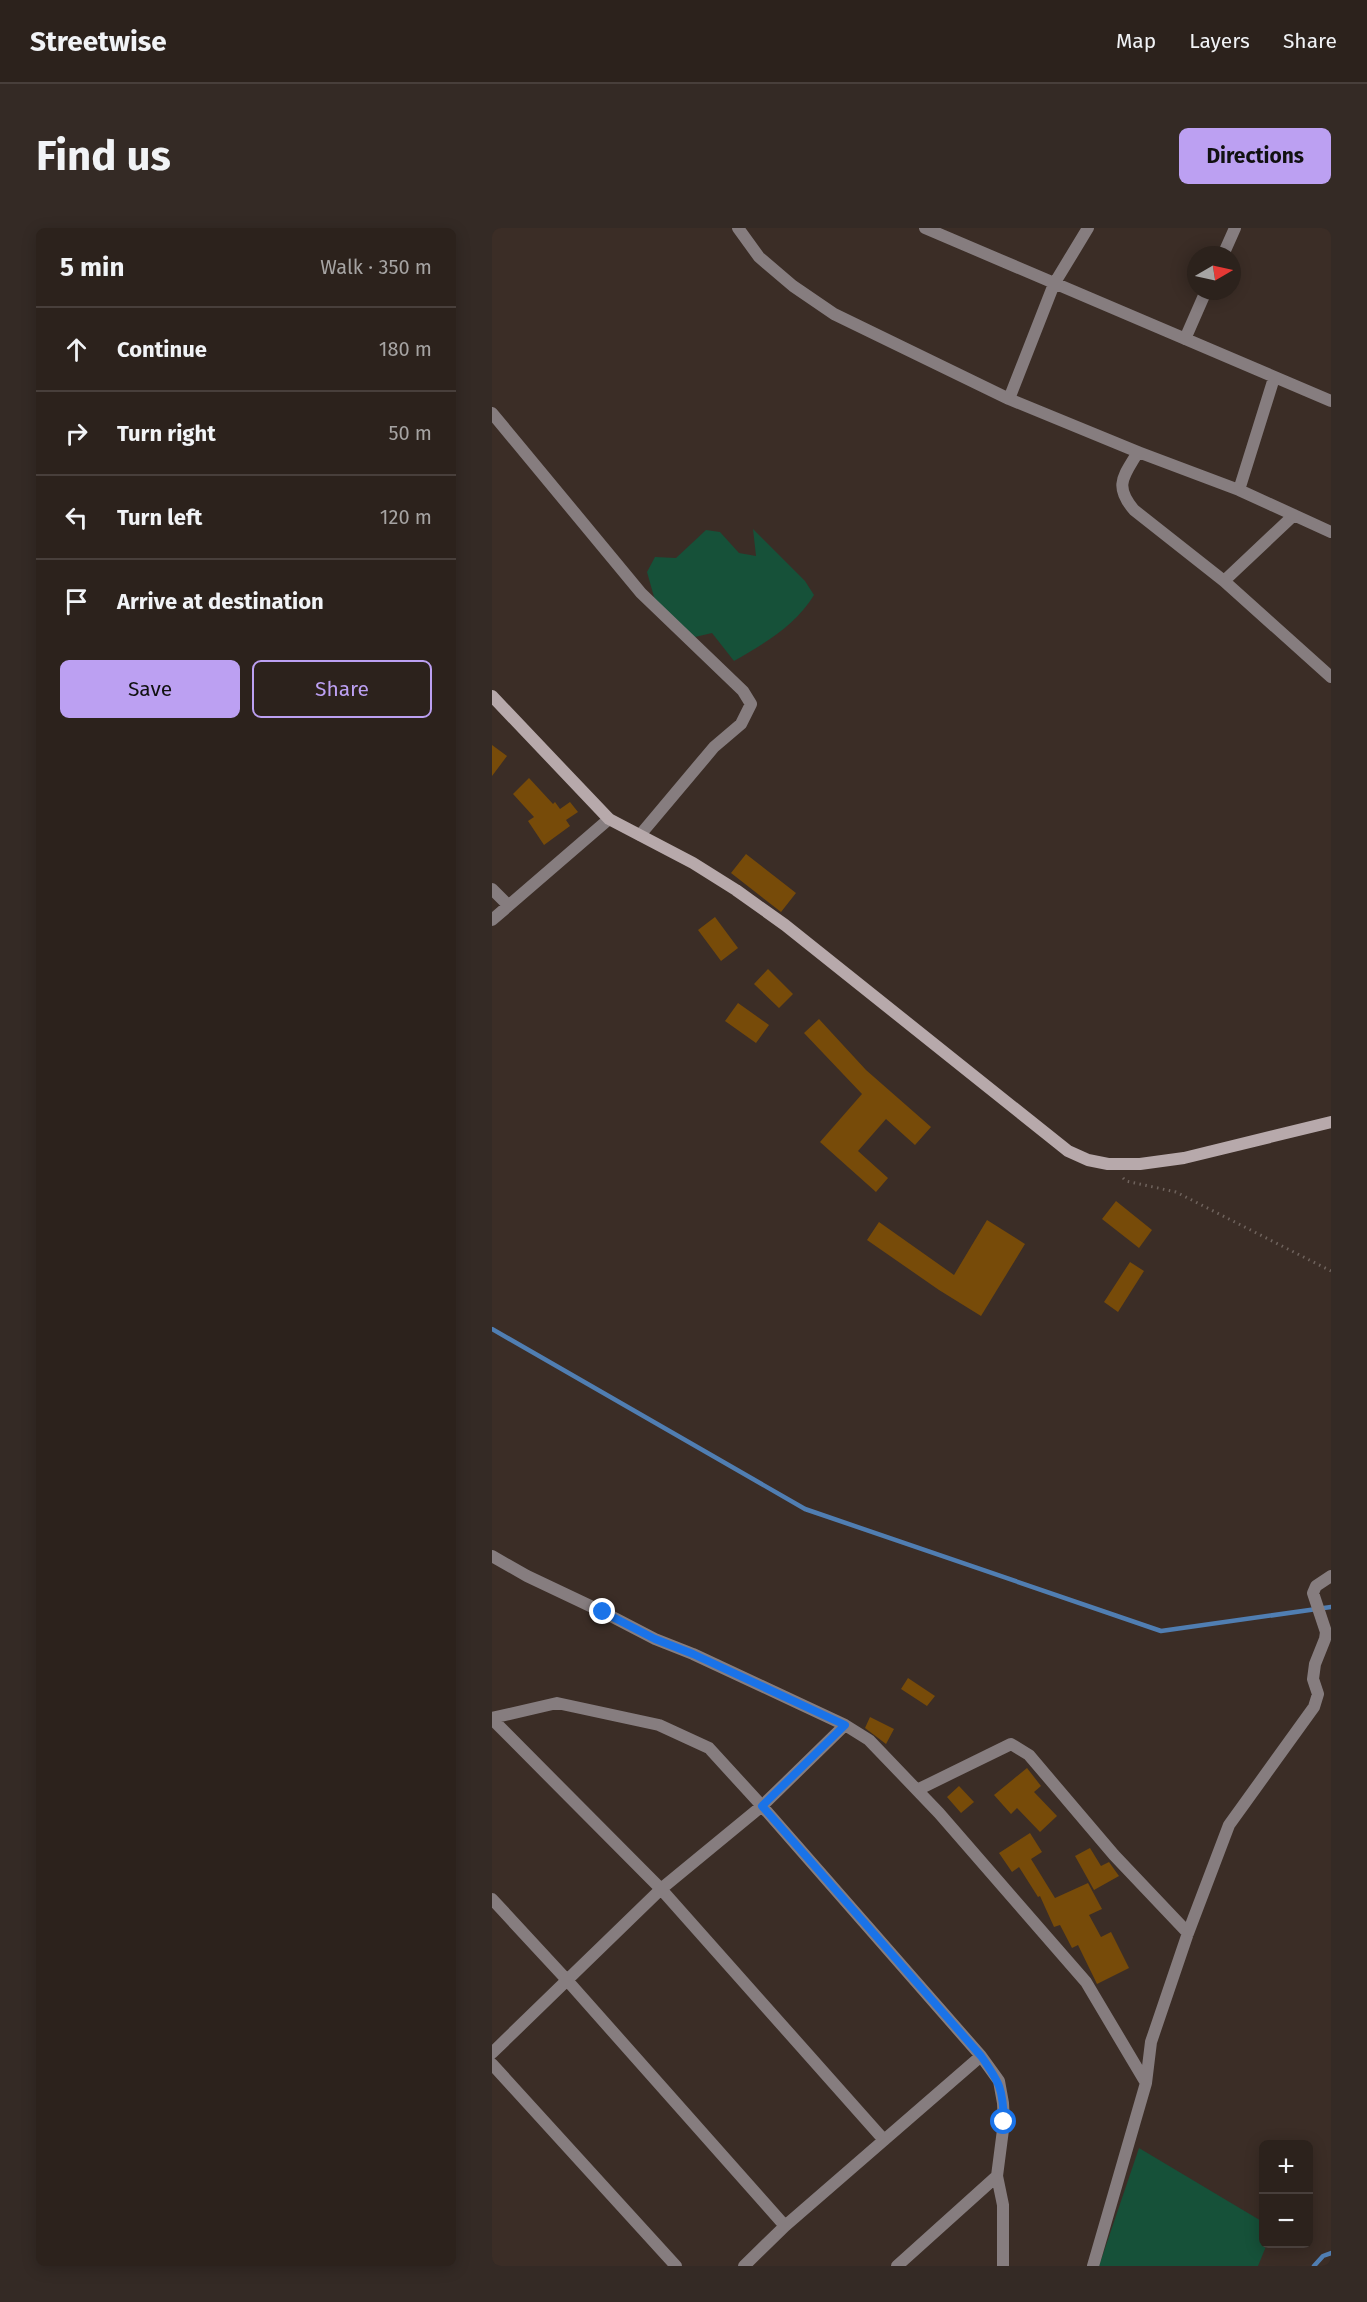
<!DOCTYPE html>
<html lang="en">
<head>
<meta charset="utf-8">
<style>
  :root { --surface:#2c221c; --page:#342a25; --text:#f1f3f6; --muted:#a6a4a3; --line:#483f3b; --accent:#bca0f2 }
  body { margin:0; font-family:"Fira Sans",sans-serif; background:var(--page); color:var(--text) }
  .controls { position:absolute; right:18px; bottom:18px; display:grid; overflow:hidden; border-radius:9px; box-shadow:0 3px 15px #0003 }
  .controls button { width:54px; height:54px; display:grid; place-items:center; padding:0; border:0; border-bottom:2px solid var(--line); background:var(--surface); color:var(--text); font:30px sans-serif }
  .compass { position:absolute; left:695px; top:18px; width:54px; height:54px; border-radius:50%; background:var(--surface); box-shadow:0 3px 15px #0003; rotate:81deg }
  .stop { position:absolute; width:18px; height:18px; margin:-14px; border:4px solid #1a73e8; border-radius:50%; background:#fff }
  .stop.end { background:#1a73e8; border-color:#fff; box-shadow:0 2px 6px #0008 }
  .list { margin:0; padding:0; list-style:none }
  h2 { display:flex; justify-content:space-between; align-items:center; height:78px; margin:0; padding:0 24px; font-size:26px }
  h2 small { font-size:20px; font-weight:400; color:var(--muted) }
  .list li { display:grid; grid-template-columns:39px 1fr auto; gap:18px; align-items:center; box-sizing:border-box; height:84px; padding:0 24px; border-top:2px solid var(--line) }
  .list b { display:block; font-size:22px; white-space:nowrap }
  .list em { font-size:20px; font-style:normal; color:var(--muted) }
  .actions { display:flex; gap:12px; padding:18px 24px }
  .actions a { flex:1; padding:14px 0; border:2px solid var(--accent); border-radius:9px; text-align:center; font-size:21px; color:var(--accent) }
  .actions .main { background:var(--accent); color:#111 }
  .icon { flex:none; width:33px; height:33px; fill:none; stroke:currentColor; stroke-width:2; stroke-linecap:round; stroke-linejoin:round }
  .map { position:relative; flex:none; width:839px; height:2038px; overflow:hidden; border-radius:9px }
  header { display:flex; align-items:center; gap:36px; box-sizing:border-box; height:84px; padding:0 30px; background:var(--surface); border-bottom:2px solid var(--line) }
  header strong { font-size:28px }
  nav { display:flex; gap:33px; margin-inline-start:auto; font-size:21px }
  .intro { display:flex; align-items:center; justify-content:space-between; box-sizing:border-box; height:144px; padding:0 36px }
  h1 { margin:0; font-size:42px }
  .button { padding:15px 27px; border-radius:9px; background:var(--accent); color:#111; font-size:21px; font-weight:700 }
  main { display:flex; gap:36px; padding:0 36px }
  aside { flex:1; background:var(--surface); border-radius:9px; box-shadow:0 3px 15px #0003 }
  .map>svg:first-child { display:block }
</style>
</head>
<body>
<header>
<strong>Streetwise</strong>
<nav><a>Map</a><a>Layers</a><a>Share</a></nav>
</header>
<div class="intro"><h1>Find us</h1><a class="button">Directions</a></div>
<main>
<aside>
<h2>5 min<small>Walk · 350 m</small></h2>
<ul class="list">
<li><svg class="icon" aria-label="ahead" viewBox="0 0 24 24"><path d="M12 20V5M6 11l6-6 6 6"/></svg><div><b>Continue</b></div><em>180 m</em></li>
<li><svg class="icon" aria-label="right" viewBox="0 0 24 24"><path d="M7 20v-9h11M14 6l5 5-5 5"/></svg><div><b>Turn right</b></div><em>50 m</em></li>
<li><svg class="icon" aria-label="left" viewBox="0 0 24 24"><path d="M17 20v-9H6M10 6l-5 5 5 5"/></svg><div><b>Turn left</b></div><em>120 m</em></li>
<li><svg class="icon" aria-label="arrive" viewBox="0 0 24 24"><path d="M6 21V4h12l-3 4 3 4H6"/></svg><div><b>Arrive at destination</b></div></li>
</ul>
<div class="actions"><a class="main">Save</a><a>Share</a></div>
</aside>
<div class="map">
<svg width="839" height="2038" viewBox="0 0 839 2038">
  <rect width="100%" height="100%" fill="#3b2d26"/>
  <path fill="#165139" d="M261,301L313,353L322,367C304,397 272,416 242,433L220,405L203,409L164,376L155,344L163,329L184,330L214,302L228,304L247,325L264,328Z
    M647,1920L771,1994L772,2016H775L766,2038H607Z"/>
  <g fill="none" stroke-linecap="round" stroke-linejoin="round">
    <path stroke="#507eb2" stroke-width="4.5" d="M0,1101L313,1281L669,1403L839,1379
      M822,2038L831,2028L839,2025"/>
  </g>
  <path fill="#774b09" d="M0,517L15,528L0,548Z
    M37,550L61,576L63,574L68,581L78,574L86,584L74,592L78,598L52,617L36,593L42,589L21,566Z
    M254,626L304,665L289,684L239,645Z
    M223,689L246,720L229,733L206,702Z
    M276,741L301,766L287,780L262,756Z
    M246,775L277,797L264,815L233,793Z
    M327,791L374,842L439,899L423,917L394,891L366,923L396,950L384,964L328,914L370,866L312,805Z
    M624,973L660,1002L647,1020L610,991Z
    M495,992L533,1016L489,1088L447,1062L375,1012L387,994L462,1047Z
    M638,1034L652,1043L626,1084L612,1074Z
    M416,1450L443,1468L435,1478L409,1461Z
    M378,1489L402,1501L394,1516L373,1500Z
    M535,1540L549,1558L542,1564L565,1588L548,1604L525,1580L519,1586L502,1567Z
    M467,1558L482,1574L469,1585L455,1569Z
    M538,1605L550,1624L539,1631L563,1670L596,1655L610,1681L597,1687L609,1709L619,1704L637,1740L605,1756L586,1717L580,1720L568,1697L562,1699L548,1668L546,1669L527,1639L520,1644L507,1625Z
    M598,1620L609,1638L617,1634L627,1648L602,1662L583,1628Z"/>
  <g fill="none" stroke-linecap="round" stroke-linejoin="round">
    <path stroke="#6f635d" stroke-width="3" stroke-dasharray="1.5 4.5" stroke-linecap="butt" d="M631,950L634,953L684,964L839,1043"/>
    <path stroke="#867d7f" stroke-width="12" d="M246,0L267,29L301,58L342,86L517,171L646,224L747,262L839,304
      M433,0L839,173
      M731,27L743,0
      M693,111L714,63
      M517,171L562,56L596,0
      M0,185L149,365L251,463L259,476L249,496L222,519L148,607
      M646,224C632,248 621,257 642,282L732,353L839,449
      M747,262L782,150
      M732,353L802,287
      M0,661L16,677
      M0,692L117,591
      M0,1328L35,1348L111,1384L163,1411L201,1426L353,1497L377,1512L447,1585L594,1754L654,1855
      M0,1490L65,1475L167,1497L217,1520L270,1578L489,1828L507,1853L511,1875L512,1894L505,1948L511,1977V2038
      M0,1491L169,1661L392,1912
      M425,1562L519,1516L537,1527L622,1627L696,1705
      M0,1671L74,1751L293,1998
      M0,1825L169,1661L270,1578L353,1497
      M0,1836L184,2038
      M252,2038L293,1998L489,1828
      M405,2038L505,1948
      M601,2038L654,1855L659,1814L696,1705L737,1597L822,1479L826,1466L821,1451L823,1436L833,1411L834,1404L821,1365L824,1358L839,1348"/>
    <path stroke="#b7a9ab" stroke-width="12" d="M0,468L117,591L201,635L244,662L293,697L576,923L596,932L616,936H648L692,930L839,894"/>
  </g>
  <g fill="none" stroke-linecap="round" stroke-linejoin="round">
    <path stroke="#1a73e8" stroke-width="8" d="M111,1384L163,1411L201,1426L353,1497L270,1578L489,1828C508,1855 511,1861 512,1894"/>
  </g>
</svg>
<div class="controls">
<button>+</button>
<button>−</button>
</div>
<svg class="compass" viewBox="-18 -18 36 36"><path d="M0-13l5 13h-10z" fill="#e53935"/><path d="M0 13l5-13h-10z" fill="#a6a4a3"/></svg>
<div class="stop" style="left:512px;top:1894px"></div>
<div class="stop end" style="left:111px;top:1384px"></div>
</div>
</main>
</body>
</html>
